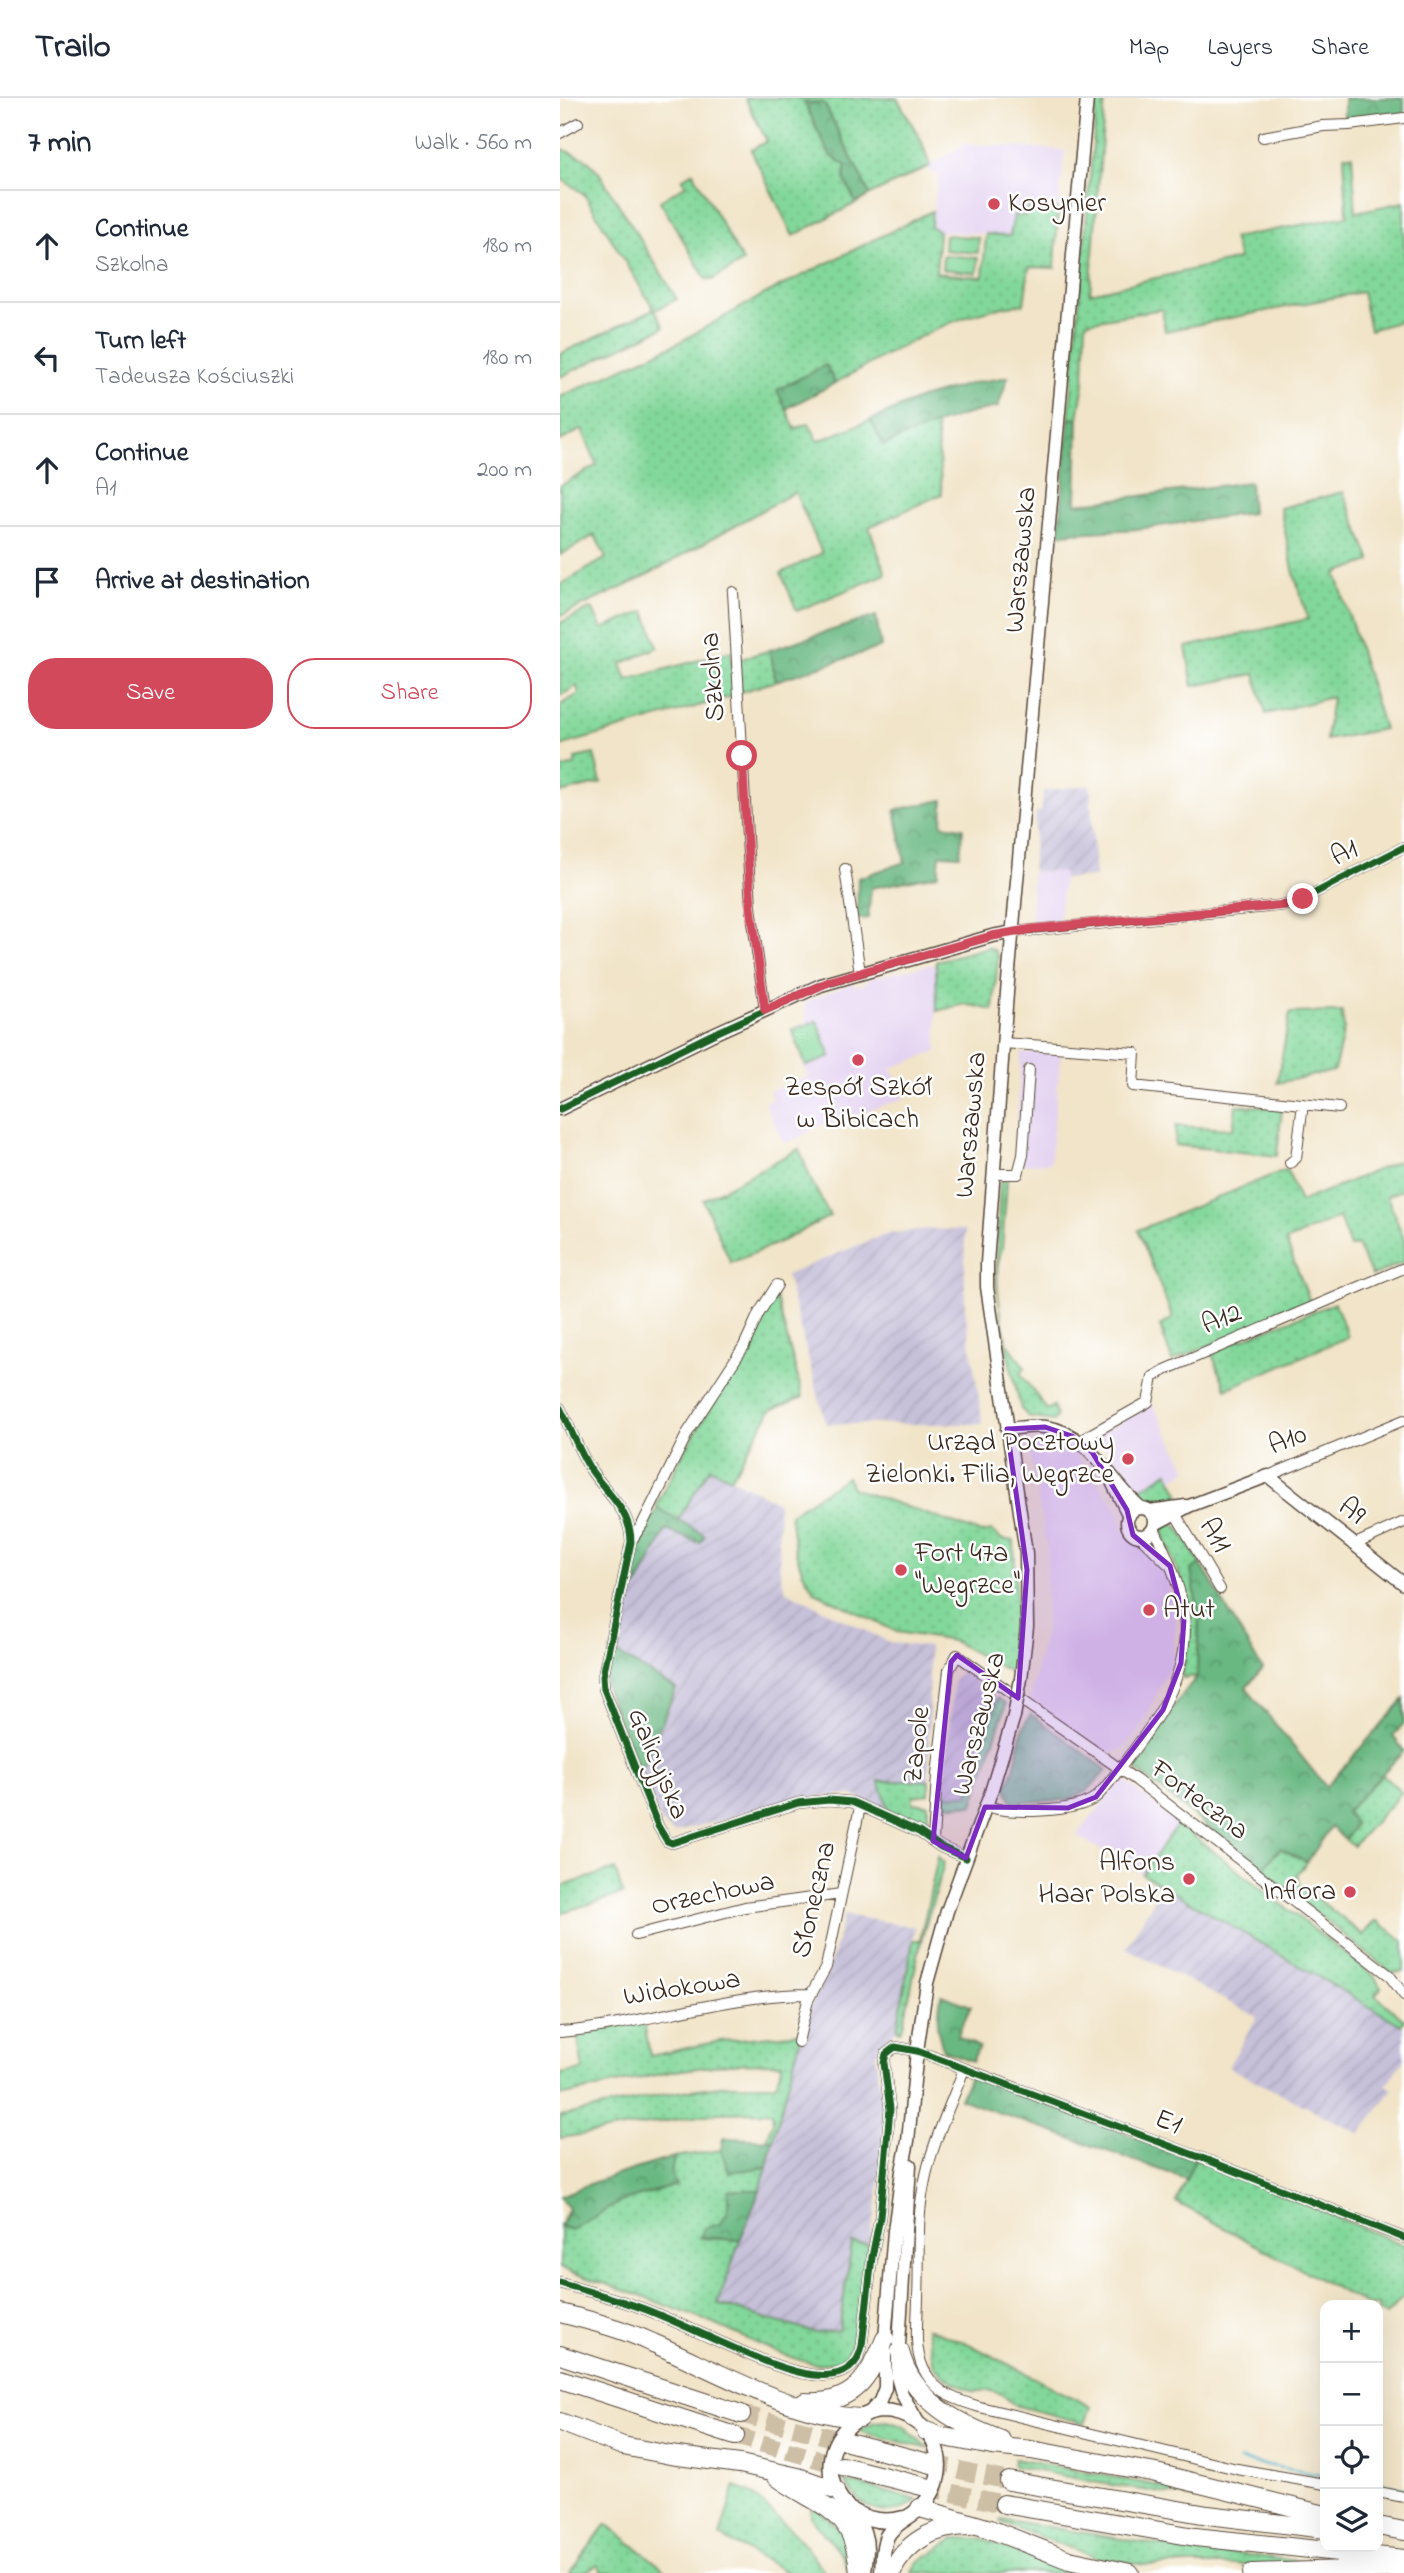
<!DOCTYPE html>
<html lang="en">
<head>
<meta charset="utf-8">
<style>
  :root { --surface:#fff; --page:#f2f2f3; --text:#1f2937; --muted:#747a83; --line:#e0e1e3; --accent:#d1495b }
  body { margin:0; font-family:"Indie Flower",sans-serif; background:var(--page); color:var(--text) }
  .controls { position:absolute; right:21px; bottom:21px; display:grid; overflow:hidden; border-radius:14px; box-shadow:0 7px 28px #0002 }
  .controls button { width:63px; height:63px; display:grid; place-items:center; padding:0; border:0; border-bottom:2px solid var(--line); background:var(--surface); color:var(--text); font:35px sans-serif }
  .stop { position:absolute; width:21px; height:21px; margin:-16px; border:5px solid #d1495b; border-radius:50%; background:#fff }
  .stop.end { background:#d1495b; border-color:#fff; box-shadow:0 2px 7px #0008 }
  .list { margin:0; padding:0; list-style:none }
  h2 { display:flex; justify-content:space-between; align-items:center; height:91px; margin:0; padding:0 28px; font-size:30px }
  h2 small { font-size:23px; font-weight:400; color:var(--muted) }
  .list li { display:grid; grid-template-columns:46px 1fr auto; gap:21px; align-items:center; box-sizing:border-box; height:112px; padding:0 28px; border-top:2px solid var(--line) }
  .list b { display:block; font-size:26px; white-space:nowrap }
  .list p { margin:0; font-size:23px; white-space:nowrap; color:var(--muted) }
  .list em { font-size:23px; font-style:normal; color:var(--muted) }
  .actions { display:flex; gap:14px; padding:21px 28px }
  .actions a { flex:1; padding:16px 0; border:2px solid var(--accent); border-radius:28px; text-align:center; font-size:24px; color:var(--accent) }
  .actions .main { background:var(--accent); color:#fff }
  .icon { flex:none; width:38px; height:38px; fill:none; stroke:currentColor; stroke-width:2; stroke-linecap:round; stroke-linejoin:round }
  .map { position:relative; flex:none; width:844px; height:2475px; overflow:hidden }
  header { display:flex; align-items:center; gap:42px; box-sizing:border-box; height:98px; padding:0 35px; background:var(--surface); border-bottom:2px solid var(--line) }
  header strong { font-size:33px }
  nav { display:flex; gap:38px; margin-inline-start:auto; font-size:24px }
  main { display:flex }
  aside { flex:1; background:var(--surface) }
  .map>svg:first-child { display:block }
</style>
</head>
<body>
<header>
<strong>Trailo</strong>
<nav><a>Map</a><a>Layers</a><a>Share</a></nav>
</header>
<main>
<aside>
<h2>7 min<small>Walk · 560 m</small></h2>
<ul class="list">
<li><svg class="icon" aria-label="ahead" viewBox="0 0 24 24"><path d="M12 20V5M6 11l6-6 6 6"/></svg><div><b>Continue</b><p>Szkolna</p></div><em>180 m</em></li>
<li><svg class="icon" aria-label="left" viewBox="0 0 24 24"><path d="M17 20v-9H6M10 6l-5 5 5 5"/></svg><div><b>Turn left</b><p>Tadeusza Kościuszki</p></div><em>180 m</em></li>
<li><svg class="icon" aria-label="ahead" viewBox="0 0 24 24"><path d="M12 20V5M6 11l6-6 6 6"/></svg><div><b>Continue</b><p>A1</p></div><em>200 m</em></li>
<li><svg class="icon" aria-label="arrive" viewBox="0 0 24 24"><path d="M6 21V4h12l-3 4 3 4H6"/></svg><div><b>Arrive at destination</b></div></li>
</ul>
<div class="actions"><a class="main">Save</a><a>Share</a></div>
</aside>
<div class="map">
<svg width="844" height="2475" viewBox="0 0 844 2475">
  <defs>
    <pattern id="industrial-furrows" width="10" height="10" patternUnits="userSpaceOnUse" patternTransform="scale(1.75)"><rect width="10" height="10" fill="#c6c0d9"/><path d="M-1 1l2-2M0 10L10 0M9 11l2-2" fill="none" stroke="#aba5ba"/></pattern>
    <pattern id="grass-dots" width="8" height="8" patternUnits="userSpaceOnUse" patternTransform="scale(1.75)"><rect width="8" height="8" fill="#82d79a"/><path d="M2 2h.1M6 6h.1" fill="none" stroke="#71b984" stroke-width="1.8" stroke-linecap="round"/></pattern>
    <pattern id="forest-crowns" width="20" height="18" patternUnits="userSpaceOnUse" patternTransform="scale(1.75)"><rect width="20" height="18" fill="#69b882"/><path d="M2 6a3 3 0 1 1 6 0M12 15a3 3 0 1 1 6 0" fill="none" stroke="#58966a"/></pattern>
  </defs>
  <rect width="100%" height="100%" fill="#fff"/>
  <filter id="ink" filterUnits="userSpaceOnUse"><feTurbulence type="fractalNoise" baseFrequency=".0143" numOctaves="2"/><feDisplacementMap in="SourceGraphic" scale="14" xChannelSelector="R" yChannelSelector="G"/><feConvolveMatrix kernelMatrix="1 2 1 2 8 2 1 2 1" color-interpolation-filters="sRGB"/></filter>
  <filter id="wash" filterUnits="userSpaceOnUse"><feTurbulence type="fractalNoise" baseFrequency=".00686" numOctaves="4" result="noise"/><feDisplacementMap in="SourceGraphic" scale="28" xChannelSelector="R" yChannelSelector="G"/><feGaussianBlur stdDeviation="1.57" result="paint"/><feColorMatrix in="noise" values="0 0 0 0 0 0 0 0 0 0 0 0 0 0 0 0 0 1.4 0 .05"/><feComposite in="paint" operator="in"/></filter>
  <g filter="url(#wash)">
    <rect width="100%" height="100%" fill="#f1e4c8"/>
    <path fill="#e4d3f1" d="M404,46L505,52L498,111L467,110L465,118L450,138L379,133L371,129L378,77L369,73L370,68Z
      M472,773L504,774L499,822H471Z
      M371,866L376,869L377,954L331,970L345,1000L272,1025L263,1026L230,1044H223L205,1005L212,1002L209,993L248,979L231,931L246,925L245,904L292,885L296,888L304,886L308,881Z
      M461,955H501L490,1065L455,1067Z
      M592,1306L628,1372L612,1381L607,1374L578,1393L537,1337Z
      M486,1339L511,1350L556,1410L566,1439L583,1448L608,1481L616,1526L612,1564L580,1631L561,1651L547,1656L470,1601L486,1528L487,1451L469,1350Z
      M562,1680L618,1726L582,1776L517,1738Z"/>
    <path fill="url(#industrial-furrows)" d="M530,687L535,779L503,781V774L472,773L476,714H481L483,693Z
      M370,1131L405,1132V1211L423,1326H266L226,1177L313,1141L333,1135Z
      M150,1370L218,1404L220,1475L226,1493L331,1545L369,1549V1683H319L330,1714L293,1697H278L236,1701L114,1735L101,1724L80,1675L51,1552L67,1487L77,1489L106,1432L139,1445L145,1437L117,1423Z
      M403,1574L438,1600L409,1697L383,1698L394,1581Z
      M603,1787L844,1929V1961L826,1987L833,1991L800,2036L668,1969L697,1919L566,1850Z
      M284,1817L355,1829L337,1931L319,1948L315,1958L325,2015L318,2100L309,2147L292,2145L279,2232L255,2235L158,2206L180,2142L200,2092L243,1930L252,1904L269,1871Z"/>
    <path fill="url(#grass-dots)" stroke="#5e805c" stroke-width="2" d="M185,0H337L361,42L370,68L310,97L264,5L286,68L284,80L296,105L233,138L191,52L207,43Z
      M537,0H545L530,195L679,161L673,140L787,118L784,57H792L796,114L844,104V222L810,232L802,194L605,233L602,211L526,224L524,285L518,320L509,321Z
      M0,50L26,61L38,73L117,201L95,212L104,229L0,279V256L94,211L24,96L0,80Z
      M133,74L183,164L152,182L146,181L100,103L126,87L122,81Z
      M467,110L498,111L495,170L469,169L464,206C396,212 334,253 275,285L266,267L218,292L235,331L249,325L258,343L311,322L324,347L376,325L382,396L309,429L326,476L237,513L221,475L262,455L235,394L78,482L0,518V487L46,460L35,437L0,457V388L37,367L22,331L0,343V299L114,247L205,196L372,113L371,129L379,133L376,175L421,179L423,178L426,136L450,138L454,117L465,118Z
      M783,394L811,463L776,475L824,631L766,642L772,599L706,616L695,576L633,588L626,549L748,521L734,476L720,410Z
      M32,510L42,531L85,513L98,549L61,566L67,582L171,553L173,598L0,648V607L19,596L17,588L0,598V525Z
      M210,552L216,583L181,594L178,562Z
      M34,656L41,685L0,695V671L15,667V660Z
      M428,849L435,853L438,860L433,912L405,906L377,913L376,863Z
      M782,914L784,931L774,973L717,985L730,915Z
      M676,1007L722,1010L717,1058L615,1047L616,1028L673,1031Z
      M239,1051L252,1084L270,1118L224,1142L171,1165L143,1102Z
      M841,1062L844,1068V1091L827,1098L844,1141V1164L812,1178L797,1147L790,1149L779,1119L726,1143L751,1206L612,1263L600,1228L613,1220L578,1132L727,1071L740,1104Z
      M443,1082H447L442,1151C432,1176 440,1210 445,1236L447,1244L465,1270L460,1275L487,1312L493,1308L497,1319L493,1323L469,1319L461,1311L445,1245L436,1183L440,1085Z
      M216,1199L243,1299L211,1312L171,1380L150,1370L117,1423L96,1409L122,1357L199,1229L203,1218Z
      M775,1205L788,1239L666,1291L651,1253Z
      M608,1374L621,1399L602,1405H589L578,1393Z
      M287,1379L292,1390L421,1435L432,1433L441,1441L454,1443L457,1534L452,1575L393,1543L337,1534L255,1494L243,1475L235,1452L230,1416Z
      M610,1425L617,1428L641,1466L631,1472L639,1519L637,1578L622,1580L630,1522L626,1496L602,1431Z
      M438,1600L446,1606L413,1707H382L383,1698L409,1697Z
      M822,1676L842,1694L793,1748L785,1742L795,1726L786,1714Z
      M319,1683H369V1696L353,1698V1705L368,1707V1732L330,1714Z
      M618,1726L814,1878L821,1890L815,1897L844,1922L841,1927L582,1776Z
      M720,1750L747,1764L737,1776L739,1786L803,1837L816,1822L844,1843V1874L832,1875L702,1772Z
      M378,1759L384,1765L361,1843L343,1928L340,1933L337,1931L353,1842H360Z
      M55,1771L63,1796L0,1815V1789Z
      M84,1923L90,1958L160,1943L242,1935L213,2042L207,2041L213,2024L212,2014L158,2015L0,2040V2018L116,1994L167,1987H216L222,1965L168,1966L115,1973L0,1998V1976L23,1972L17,1934Z
      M161,2052L170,2074L207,2069L200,2092L168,2093V2114L160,2126L146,2130L140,2140L180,2142L158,2206L255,2235L279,2232L292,2145L309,2147C306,2173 304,2246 282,2260C274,2265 260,2267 251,2265C216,2257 184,2238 151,2225C102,2204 50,2188 0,2170V2128L11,2132L60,2104L116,2087L111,2075L114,2059Z
      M635,2061L844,2147V2198L826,2217L818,2213V2207H807L616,2104Z
      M367,2230L409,2246L531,2309L525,2325L454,2307L442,2296L427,2292L414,2294L386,2280L374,2268Z
      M327,2323L345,2329L369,2351L298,2333L314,2324Z
      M454,2361L675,2402L726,2415L539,2385L453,2368Z
      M285,2383L357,2402C330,2425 300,2412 285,2383Z
      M175,2388L192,2396L236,2437L266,2475H228L160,2438Z
      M251,2404L286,2437L292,2475H289L282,2458L251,2420Z
      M441,2421L598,2447L774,2467H586L538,2460L440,2424Z
      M47,2426L105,2472L112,2475H42L38,2467L22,2475H9Z
      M395,2440L425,2441L475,2462L522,2475H351L358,2464Z"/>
    <path fill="url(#forest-crowns)" stroke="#527150" stroke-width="2" d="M784,0H844V17L784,24Z
      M244,4L264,5L310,97L296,105L284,80L286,68L269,56Z
      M266,267L275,285L226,311L217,292Z
      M448,279L438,309C398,316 361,332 323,347L311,322L361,300L413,285Z
      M518,320L516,406L690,384L692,415L578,431L499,436L509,321Z
      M316,518L321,549L216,583L210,552Z
      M383,702L382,727L403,730L400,757H380L378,777L311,790L308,820L297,821L298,780L345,764L335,712Z
      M98,1410L145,1437L140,1445L106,1432L77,1489L67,1487L76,1444Z
      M641,1466L702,1571L686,1590L766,1689L844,1601V1625L833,1638L844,1653L786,1714L795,1726L785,1742L771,1729L747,1764L720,1750L702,1772L577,1673L574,1659L637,1578L639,1519L631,1472Z
      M51,1552L116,1591L80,1675L46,1591V1578Z
      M471,1616L547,1672L527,1693L508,1702L453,1705L445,1690C461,1668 454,1638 471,1616Z
      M381,1897L411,1908L397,1938L419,1949L412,1963L383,1952L377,1929Z
      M410,1978L635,2061L626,2081L400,2001Z
      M163,2040L213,2042L207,2069L169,2074L161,2052Z
      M114,2059L111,2075L116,2087L60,2104L11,2132L0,2128L9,2111L0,2098L37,2083Z
      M168,2092H200L180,2142L140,2139L145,2130L160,2126L168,2113Z"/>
    <path fill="#82d79a" stroke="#5e805c" stroke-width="2" d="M385,137L419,140L418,155L384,152Z
      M383,157L418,160L417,175L382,171Z
      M257,923L271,959L246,968L232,932Z"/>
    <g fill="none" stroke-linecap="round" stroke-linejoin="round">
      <path stroke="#48afc7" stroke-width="2.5" d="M680,2362L765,2378
        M818,2386L844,2390"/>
    </g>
  </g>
  <g filter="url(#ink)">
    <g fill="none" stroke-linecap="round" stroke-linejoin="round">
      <path stroke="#cdbfa6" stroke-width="18" stroke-dasharray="18 9" stroke-linecap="butt" d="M181,2316L288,2344
        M175,2338L282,2368
        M372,2366L449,2383
        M366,2389L444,2406"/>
      <g stroke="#564638" stroke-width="12">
        <path id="street" d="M0,35L18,25
          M703,39L763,28L789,27L844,20
          M173,494L191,809L205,912
          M285,771L300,875
          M454,834L726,807L743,801L844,749
          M443,945L575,955L573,988L779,1010
          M730,1065L736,1060L743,1006
          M433,1076H458L463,1057L469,972
          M0,1310C10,1329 18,1351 29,1369C45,1395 71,1411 71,1444L43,1578L44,1591L98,1728L107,1743L112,1745L238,1705L269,1702L292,1704L359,1734L381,1749L406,1760
          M521,1344L531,1336L588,1304L593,1279L605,1272L844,1170
          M708,1378L844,1322
          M613,1412L660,1491
          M580,1438L607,1465
          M71,1443L82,1427L128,1334L184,1248L199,1215L217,1187
          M793,1447L844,1424
          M426,1708C449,1716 516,1715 536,1699C547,1689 558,1673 567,1661C597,1622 624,1584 625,1532C625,1496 609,1462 594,1430
          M373,1743L377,1677L389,1572L397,1557L576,1682L829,1877L844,1897
          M76,1837L185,1809L281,1796
          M0,1934C84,1927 166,1896 251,1896
          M238,1944L248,1902L266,1869L300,1709
          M404,1971C390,2009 371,2047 364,2087C356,2124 360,2161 358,2199C358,2224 352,2255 367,2277C379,2297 400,2303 420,2309L677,2371L765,2386
          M0,2185C29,2194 59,2201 87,2212C117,2224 146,2238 176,2251C207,2264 290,2305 302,2248L312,2159L320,2119L330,2011L324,1965L326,1956L335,1949L357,1953L387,1964L655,2065L844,2140
          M818,2394L844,2399"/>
      </g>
      <g stroke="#564638" stroke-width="15">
        <path id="secondary" d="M0,1011L151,937L261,887L432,838L454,834
          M447,1331C460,1330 474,1327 486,1329C530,1335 550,1384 581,1410
          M553,1386L569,1418
          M567 1424a14 14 0 1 1 28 0a14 14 0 1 1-28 0Z
          M589,1413L626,1408
          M595,1426L629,1408L708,1378L844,1486
          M461,1581L467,1529L466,1455L427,1189V1165L447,895L527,0
          M350,2067L337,2279L342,2296L359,2326
          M308,2316L320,2303L325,2290V2241L334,2133L342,2073L348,2043L357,1953L367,1885L387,1813L431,1694L454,1618"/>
      </g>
      <g stroke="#564638" stroke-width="17">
        <path id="primary" d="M293,2413C309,2423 326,2425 344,2420
          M304,2474C305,2462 308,2449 304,2437C301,2423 289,2412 281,2401C266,2381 267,2352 284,2333C293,2322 307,2314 321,2313C334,2313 345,2316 356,2324C386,2345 386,2387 359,2411C349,2420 334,2425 327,2438C322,2449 323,2463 322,2475"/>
      </g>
      <g stroke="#564638" stroke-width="20">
        <path id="highway" d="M0,2215C32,2223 63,2231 93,2245C155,2272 232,2317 300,2320
          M340,2254C352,2302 398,2326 441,2342
          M0,2257L181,2316
          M0,2281L175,2338
          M245,2304C293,2307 309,2280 325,2241
          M0,2324L63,2348L110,2357L180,2366L238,2379L275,2392
          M366,2333L379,2338L432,2348L471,2352L596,2375L765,2417
          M288,2344L372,2366
          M282,2368L366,2389
          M217,2379C261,2411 295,2409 299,2475
          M449,2383L648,2417L765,2431
          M444,2406L635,2439L844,2461
          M360,2410L427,2430L509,2462L570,2475
          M818,2428L844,2433
          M331,2475C346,2443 375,2428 410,2428
          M692,2475L843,2470"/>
      </g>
      <use href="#street" stroke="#fff" stroke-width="10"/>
      <use href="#secondary" stroke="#fff" stroke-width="12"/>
      <use href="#primary" stroke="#fff" stroke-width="14"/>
      <use href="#highway" stroke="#fff" stroke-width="18"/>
      <g stroke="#564638" stroke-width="15" stroke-linecap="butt">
        <path id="secondary-bridge" d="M454,1618L461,1581"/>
      </g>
      <use href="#secondary-bridge" stroke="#fff" stroke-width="12"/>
      <g stroke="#fff" stroke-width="11">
        <path id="cycleway" d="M0,1011L151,937L261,887L432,838L454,834L726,807L743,801L844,749
          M0,1310C10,1329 18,1351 29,1369C45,1395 71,1411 71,1444L43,1578L44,1591L98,1728L107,1743L112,1745L238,1705L269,1702L292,1704L359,1734L381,1749L406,1760
          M0,2185C29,2194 59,2201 87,2212C117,2224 146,2238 176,2251C207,2264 290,2305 302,2248L312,2159L320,2119L330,2011L324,1965L326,1956L335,1949L357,1953L387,1964L655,2065L844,2140"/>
      </g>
      <use href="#cycleway" stroke="#1b5e20" stroke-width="7"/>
    </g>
  </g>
  <g fill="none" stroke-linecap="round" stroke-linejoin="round" filter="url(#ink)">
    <path stroke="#d1495b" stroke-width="9" d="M182,658L191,809L205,912L271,883L432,838L473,831L726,807L743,801"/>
  </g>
  <path fill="#7b2cbf" fill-opacity="0.2" stroke="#7b2cbf" stroke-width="5" stroke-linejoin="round" d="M485,1329L512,1338L532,1354L567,1412L573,1437L610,1468L624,1521L621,1565L603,1612L536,1699L508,1710L425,1709L406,1760L373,1743L391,1564L397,1557L458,1600L467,1472L447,1331Z"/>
  <g fill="#d1495b" stroke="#fff" stroke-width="2.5">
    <circle cx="434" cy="106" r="7"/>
    <circle cx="298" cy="962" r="7"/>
    <circle cx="568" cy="1361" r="7"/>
    <circle cx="341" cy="1472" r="7"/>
    <circle cx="589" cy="1512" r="7"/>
    <circle cx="629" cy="1781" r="7"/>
    <circle cx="790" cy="1794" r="7"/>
  </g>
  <g text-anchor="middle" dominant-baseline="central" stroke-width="5" stroke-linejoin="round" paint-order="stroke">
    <g font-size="28" fill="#3b2a1e" stroke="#fff" text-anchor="start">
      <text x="448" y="106">Kosynier</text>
      <text x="298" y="990" text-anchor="middle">Zespół Szkół<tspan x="298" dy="32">w Bibicach</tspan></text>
      <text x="554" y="1345" text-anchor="end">Urząd Pocztowy<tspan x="554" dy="32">Zielonki. Filia, Węgrzce</tspan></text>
      <text x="355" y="1456">Fort 47a<tspan x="355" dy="32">"Węgrzce"</tspan></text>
      <text x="603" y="1512">Atut</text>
      <text x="615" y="1765" text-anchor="end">Alfons<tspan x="615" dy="32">Haar Polska</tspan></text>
      <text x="776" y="1794" text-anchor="end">Inflora</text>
    </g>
    <g font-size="28" fill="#3b2a1e" stroke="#fff">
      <text transform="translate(462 462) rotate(-85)">Warszawska</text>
      <text transform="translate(154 579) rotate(-94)">Szkolna</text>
      <text transform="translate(785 756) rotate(-27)">A1</text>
      <text transform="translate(412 1027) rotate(-85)">Warszawska</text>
      <text transform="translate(662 1222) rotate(-23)">A12</text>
      <text transform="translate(728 1343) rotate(-22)">A10</text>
      <text transform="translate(791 1414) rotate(38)">A9</text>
      <text transform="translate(654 1438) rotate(58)">A11</text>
      <text transform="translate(420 1626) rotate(-76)">Warszawska</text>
      <text transform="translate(358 1647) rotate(-84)">Zapole</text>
      <text transform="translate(97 1666) rotate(67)">Galicyjska</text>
      <text transform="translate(639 1703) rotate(37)">Forteczna</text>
      <text transform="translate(153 1797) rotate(-12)">Orzechowa</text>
      <text transform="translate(255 1802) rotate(-77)">Słoneczna</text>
      <text transform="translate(122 1891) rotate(-9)">Widokowa</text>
      <text transform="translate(608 2025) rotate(21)">E1</text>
    </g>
  </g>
</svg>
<div class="controls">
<button>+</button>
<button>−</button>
<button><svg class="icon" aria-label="locate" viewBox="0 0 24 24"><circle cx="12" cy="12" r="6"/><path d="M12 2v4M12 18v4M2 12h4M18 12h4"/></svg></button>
<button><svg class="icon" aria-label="layers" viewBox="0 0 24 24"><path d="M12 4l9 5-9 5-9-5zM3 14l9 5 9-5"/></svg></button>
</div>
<div class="stop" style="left:182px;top:658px"></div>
<div class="stop end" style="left:743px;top:801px"></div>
</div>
</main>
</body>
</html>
